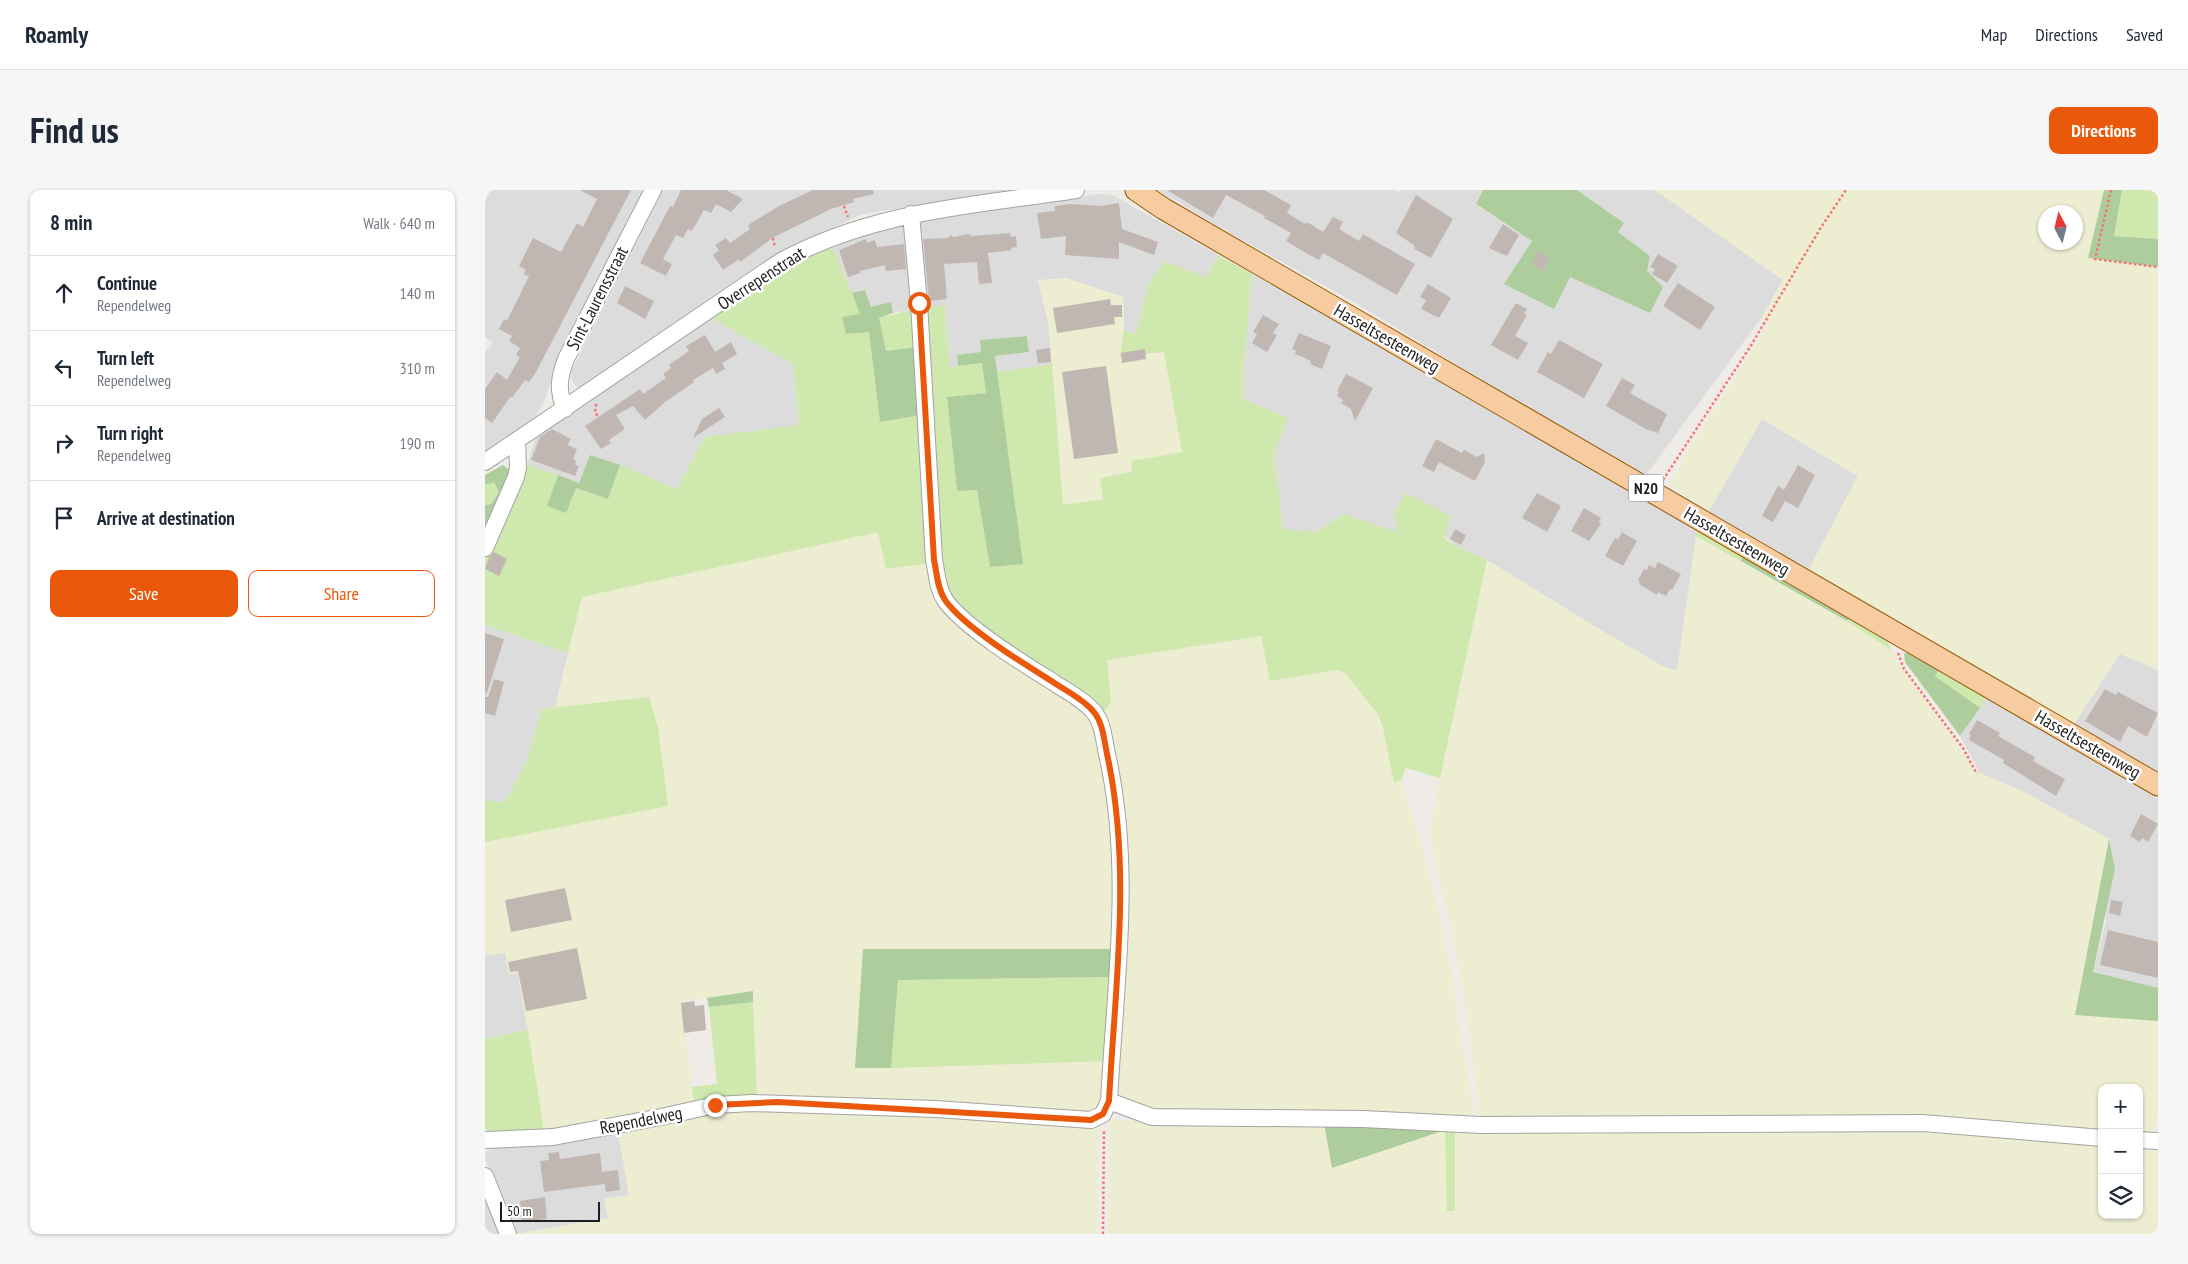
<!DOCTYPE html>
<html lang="en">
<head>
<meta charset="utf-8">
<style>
  :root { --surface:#fff; --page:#f6f6f7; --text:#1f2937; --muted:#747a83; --line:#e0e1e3; --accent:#ea580c }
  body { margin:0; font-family:"PT Sans Narrow",sans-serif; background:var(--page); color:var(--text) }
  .controls { position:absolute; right:15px; bottom:15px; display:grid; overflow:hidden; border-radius:10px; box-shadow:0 1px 4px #0004 }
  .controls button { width:45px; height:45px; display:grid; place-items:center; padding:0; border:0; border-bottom:1px solid var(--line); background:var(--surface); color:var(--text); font:25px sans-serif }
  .compass { position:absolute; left:1553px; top:15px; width:45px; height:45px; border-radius:50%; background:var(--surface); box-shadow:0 1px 4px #0004; rotate:353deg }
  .scale { position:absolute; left:15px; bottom:12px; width:100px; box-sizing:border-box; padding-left:5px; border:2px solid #1f1f1f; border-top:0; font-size:14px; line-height:18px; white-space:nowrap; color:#1f1f1f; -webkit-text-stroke:4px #fff; paint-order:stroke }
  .stop { position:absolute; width:15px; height:15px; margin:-11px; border:4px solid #ea580c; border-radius:50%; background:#fff }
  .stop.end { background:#ea580c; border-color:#fff; box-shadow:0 1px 5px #0008 }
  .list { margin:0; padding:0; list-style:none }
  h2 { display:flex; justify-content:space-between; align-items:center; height:65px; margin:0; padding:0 20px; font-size:21px }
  h2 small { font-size:16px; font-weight:400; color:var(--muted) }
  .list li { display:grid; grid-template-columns:32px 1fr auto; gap:15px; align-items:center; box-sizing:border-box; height:75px; padding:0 20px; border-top:1px solid var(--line) }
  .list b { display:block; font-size:19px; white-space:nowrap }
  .list p { margin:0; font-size:16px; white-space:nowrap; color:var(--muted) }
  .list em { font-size:16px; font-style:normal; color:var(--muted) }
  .actions { display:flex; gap:10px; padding:15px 20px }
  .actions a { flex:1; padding:11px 0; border:1px solid var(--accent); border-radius:10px; text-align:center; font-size:18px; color:var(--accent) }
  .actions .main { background:var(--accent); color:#fff }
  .icon { flex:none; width:28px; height:28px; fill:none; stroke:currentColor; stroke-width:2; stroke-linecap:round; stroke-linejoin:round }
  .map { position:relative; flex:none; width:1673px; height:1044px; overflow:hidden; border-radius:10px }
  header { display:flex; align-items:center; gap:30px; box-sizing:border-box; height:70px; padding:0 25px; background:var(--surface); border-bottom:1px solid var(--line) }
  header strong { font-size:24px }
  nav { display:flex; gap:28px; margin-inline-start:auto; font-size:18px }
  .intro { display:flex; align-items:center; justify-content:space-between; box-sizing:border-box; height:120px; padding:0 30px }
  h1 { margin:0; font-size:35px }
  .button { padding:12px 22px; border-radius:10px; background:var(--accent); color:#fff; font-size:18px; font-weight:700 }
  main { display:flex; gap:30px; padding:0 30px }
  aside { flex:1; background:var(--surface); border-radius:10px; box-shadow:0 1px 4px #0004 }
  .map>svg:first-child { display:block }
</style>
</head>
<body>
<header>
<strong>Roamly</strong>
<nav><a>Map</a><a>Directions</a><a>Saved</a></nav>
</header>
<div class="intro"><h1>Find us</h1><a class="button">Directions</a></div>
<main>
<aside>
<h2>8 min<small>Walk · 640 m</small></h2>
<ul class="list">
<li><svg class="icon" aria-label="ahead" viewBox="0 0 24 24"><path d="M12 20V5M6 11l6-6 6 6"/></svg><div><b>Continue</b><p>Rependelweg</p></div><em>140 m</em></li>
<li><svg class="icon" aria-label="left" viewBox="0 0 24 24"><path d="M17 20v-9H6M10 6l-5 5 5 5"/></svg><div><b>Turn left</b><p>Rependelweg</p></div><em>310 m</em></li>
<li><svg class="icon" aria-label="right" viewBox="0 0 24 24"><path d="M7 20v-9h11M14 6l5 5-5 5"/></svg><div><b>Turn right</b><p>Rependelweg</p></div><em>190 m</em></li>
<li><svg class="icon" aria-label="arrive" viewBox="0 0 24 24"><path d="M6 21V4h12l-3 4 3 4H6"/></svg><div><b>Arrive at destination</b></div></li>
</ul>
<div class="actions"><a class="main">Save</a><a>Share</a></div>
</aside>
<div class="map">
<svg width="1673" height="1044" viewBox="0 0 1673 1044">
  <rect width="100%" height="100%" fill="#efebe6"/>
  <path fill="#dddcdc" d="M6,0H160L70,179L59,212L44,236L0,265V162L8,153L0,147V12Z
    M178,0H540L456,11L374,25L295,65L227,107L97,197H92L86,189L87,180Z
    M673,0H909L914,2L915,0H998L991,15L1048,51L1020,94L1085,87L1121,103L1161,81L1165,66L1133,42L1139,33L1092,0H1170L1298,90L1277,127L1161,285L1012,199L874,115L729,34Z
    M615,4L628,5L733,65L722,87L663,95L651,144L639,140L638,107L553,90L563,132L567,174L512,182L510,166L544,162L542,146L496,150L497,162L473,165V176L465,177L460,116H438L430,30Z
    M417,34L422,35L430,119L408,123L406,113L386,118L380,100L367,103L346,54Z
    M767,84L1212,340L1192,481L1179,477L1109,436L1002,370L968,355L922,303L909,321L912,343L859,324L830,342L798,339L789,264L803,228L758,209V184Z
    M226,128L308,174L314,236L219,247L192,299L105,265L94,293L42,275L51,247L58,242Z
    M1277,229L1373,286L1324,379L1224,321Z
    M0,435L83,463L70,518L57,519L41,572L20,612L0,611Z
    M1635,464L1673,480V582L1589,534Z
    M1501,507L1673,608V798L1608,783L1621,731L1624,649L1537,601L1495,583L1475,546Z
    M20,763L33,783L43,840L0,849V766Z
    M133,942L144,1005L123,1028L31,1044L0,969L1,962L8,958Z
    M0,1001L17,1044H0Z"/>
  <path fill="#ededd2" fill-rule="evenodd" d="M1170,0H1619L1603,68L1673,77V480L1635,464L1589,534L1324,379L1373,286L1277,229L1224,321L1183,294L1284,133L1277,127L1298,90ZM1560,22H1590V52H1560Z
    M581,88L638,107L639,140L635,167L679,161L697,262L646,271L647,282L615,288L618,308L578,315L563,132L553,90Z
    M393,342L446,373L451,400L606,527L627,610L630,759L370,878L622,871L616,918L598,924L272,905L267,802L196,811L209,912L146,927L59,941L33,783L24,784L20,763L0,766V652L183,615L164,508L70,518L97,407Z
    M1211,346L1362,431L1406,460L1471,551L1488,580L1537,601L1624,649L1590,824L1673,831V925L1667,946L1654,944V898H1617V941L996,929L974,777L944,642L1002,370L1109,436L1179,477L1192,481Z
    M776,446L785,490L853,480L861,484L893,524L898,538L909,592L916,590L944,679L966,778L989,925L987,930L668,922L629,906L640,743L617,524L626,512L621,470Z
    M302,918L610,935L614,939L613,1044H31L123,1028L119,1009L144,1005L133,942L221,922Z
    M625,930L839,933L960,940L962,1021H970V937L1436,936L1617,952V1025H1654V955L1673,957V1044H623Z"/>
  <path fill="#cfe8ad" d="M1637,0H1673V49L1629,46Z
    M346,54L384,142L395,232L436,225L446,373L401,379L393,342L97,407L83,463L0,435V367L30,310L42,275L73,285L63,316L90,298L123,309L135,275L192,299L219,247L314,235L308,174L226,128L300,80Z
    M733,65L767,84L758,184V209L803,228L789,264L798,339L831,342L859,324L912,342L909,321L921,303L966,326L959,348L968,355L1002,370L955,588L921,578L916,590L909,593L898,538L893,524L861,484L853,480L845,481L785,491L776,446L622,470L626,512L617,524L507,442L467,408L461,398L457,383L438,116H460L465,177L498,173L501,203L462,207L472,301L492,300L505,377L537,374L512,182L567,174L578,315L618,309L615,288L647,282L646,271L697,262L679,162L635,167L639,140L651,144L663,95L679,71L722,87Z
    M430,119L433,157L401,161L394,128Z
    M6,292H9L14,302L6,314L0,315V295Z
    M1212,340L1259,364L1256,371L1211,346Z
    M1365,426C1378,434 1404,443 1406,460L1362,431Z
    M1455,478L1501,507L1495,518L1450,486Z
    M164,507L173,537L183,616L0,652V611L20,612L41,572L57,519Z
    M627,787L622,871L406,878L413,790Z
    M268,812L272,905L209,912L207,897L232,894L224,817Z
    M43,840L59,941L6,942L0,939V849Z
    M970,937V1021H962L960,940Z"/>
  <path fill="#aecd9c" d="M998,0H1092L1139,33L1133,42L1165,66L1162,81L1178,97L1165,123L1085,87L1069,119L1019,94L1047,51L991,14Z
    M1619,0H1637L1629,46L1673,49V77L1603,68Z
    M380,100L386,117L406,112L408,123L394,128L401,161L433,157L436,225L395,232L384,142L361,144L357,127L375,124L367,103Z
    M542,146L544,162L510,166L538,374L505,377L492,300L472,301L462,207L501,203L497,173L473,176L472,165L496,162L495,150Z
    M105,265L135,275L123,309L91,298L81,323L62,316L73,285L94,293Z
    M18,275L26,281L0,339V315L6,314L14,302L9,292L0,295V285Z
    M1259,364L1365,426L1362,431L1256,371Z
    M1425,462L1455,478L1450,486L1495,518L1475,546L1420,472L1419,464Z
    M1624,649L1630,679L1608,782L1673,798V831L1590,825Z
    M378,759H630L627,787L413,790L406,878H370Z
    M268,801V812L224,817L222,808Z
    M839,933L960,940L847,978Z"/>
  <path fill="#c0b7b2" d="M95,0H146L50,184L44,192L40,190L27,208L25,207L7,233L0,228V199L12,182L22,190L35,167L31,165L35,158L24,151L27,146L14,139L19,129L22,131L44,86L39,84L41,80L34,76L48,48L76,62L92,33L98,37L112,9Z
    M196,0H241L258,9L246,22L231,14L226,23L219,20L207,41L203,39L198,48L191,45L178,69L187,74L181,86L155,73L185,16L188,17Z
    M328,0H388L389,4L368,9L369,12L346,19L289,47L255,72L254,69L238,80L228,65L234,60L230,55L241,48L245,53L265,39L263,35L294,16Z
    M682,0H779L806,15L802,23L820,34L822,32L838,42L848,27L858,32L854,39L874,51L878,44L930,74L912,105L838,63L834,70L821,63L801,51L806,43L779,28L780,26L741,5L728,28Z
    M931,5L968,29L946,68L929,59L930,56L911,43Z
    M634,13L637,39L673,52L669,65L634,52V69L580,65L581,46L556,49L552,23L570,21V16L586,14L616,16Z
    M1018,34L1034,45L1022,66L1004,58Z
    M525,43L526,47L531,46L532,57L526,58L527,60L503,63L507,93L494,94L492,72L459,74L462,109L444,111L438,49L463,48L465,45L469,47L483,44L487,46Z
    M381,49L382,53L390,50L392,57L419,54L421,79L401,81L400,75L375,81V83L363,87L354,60Z
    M1054,61L1065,67L1058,81L1047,75Z
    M1173,64L1193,76L1182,93L1167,84L1170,79L1165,77Z
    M1193,93L1230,117L1215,140L1178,116Z
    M943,94L966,108L954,128L936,119L941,110L935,107Z
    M140,96L169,111L160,129L132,113Z
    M625,109L626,115H637V127H629L630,134L572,143L568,118Z
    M1031,113L1042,119L1039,124L1042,125L1030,146L1043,153L1033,170L1006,155Z
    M778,125L794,134L788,143L792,145L782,162L767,153L772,144L768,142Z
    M814,143L846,156L837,179L825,174L826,171L810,164L811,161L807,159Z
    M220,145L230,162L246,152L252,164L237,173L240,179L231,184L228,178L208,190L209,192L180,212L160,230L148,216L131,225L140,239L124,250L126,253L116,259L100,236L155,199L158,204L181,188L178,184L186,178L184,175L204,161L201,156Z
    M1074,150L1118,174L1099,208L1052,182L1063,162L1066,164Z
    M565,158L566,172L553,173L551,160Z
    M660,159L661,169L637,173L636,163Z
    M621,176L633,263L589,269L577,182Z
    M861,184L888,198L870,231L866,219L856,213L858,210L852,206L854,202L852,201Z
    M1137,188L1150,195L1145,203L1182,224L1173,243L1161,239L1121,216Z
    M234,218L240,227L208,248L217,229Z
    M67,239L86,249L82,255L92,259L88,269L91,271L90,275L94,276L90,286L46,270L55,247Z
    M951,249L977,263L979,260L992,267L999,263L1000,272L990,291L954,272L949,282L937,276Z
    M1313,275L1330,285L1313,318L1300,311L1288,332L1277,326L1293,296L1299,300Z
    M1052,303L1076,316L1062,342L1037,328Z
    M1099,318L1116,328L1114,332L1116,334L1104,351L1086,341Z
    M970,339L981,345L976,355L965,349Z
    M1137,342L1152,351L1138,376L1120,366L1130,348L1133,350Z
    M9,362L22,369L14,386L0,379L4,367Z
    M1173,372L1196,384L1187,400L1185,399L1181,406L1173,402L1172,405L1154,394L1155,392L1153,390L1159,379L1162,380L1164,375L1170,378Z
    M0,443L19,449L2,503H0Z
    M9,489L19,492L10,526L0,523V507H3Z
    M1620,499L1631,505L1633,502L1673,523L1662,547L1643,536L1635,552L1600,531Z
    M1492,530L1515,543L1513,546L1550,567L1548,571L1580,589L1571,606L1518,573L1519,570L1484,550L1486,545L1484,544Z
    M1656,624L1673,634L1663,652L1657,648L1655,652L1645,646Z
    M80,698L87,730L26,742L20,710Z
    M1626,710L1638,712L1635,726L1624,723Z
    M1623,740L1673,752V788L1615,775Z
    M92,758L102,809L41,821L33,781L25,782L23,772Z
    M209,811L210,816L219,815L221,840L199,843L196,813Z
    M74,962L75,969L115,963L117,982L133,980L135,1000L121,1002L120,994L59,1002L55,971L64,970L63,963Z
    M60,1007L62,1029L37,1032L35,1011Z"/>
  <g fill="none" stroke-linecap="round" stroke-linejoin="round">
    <g stroke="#a3a3a3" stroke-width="18">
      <path id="minor" d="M80,219C72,200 74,188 81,169L168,0
        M0,272L296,71C391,20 487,16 591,0
        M0,358L31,287L33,278L32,252
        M624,911L667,927L878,929L996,935L1438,933L1617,948
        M0,950L68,947L176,927L230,915L267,913L451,919L606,930L618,924L624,911C630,796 648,678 622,564C619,550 618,532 608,521C598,509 581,501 568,492C539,474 479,437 460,410C452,398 452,383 449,370L434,113L426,24
        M1654,950L1673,951
        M0,986L23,1044"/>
    </g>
    <g stroke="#945906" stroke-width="23">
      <path id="major" d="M651,0L679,19L1673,595"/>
    </g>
    <path stroke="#f57471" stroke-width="2.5" stroke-dasharray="2.5 2.5" stroke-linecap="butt" d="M1626,0L1610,69L1673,77
      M359,16L363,27
      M288,48L290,57
      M111,214L110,222L113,227
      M1178,290L1265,157L1335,39L1361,0
      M1413,463L1419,479L1478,558L1492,584
      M618,1044L619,940"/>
    <use href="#minor" stroke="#fff" stroke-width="16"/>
    <use href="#major" stroke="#f8cca1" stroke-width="21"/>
  </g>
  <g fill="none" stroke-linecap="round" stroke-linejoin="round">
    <path stroke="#ea580c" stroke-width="6" d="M230,915L292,912L606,930L618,924L624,911C630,796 647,678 622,564C619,550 618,532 608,521C598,509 581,501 568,492C539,474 479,437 460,410C452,398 452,383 449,370L434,113"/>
  </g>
  <g text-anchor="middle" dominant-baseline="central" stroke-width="5" stroke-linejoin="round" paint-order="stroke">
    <rect fill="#fff" stroke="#626262" stroke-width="1" x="1143.5" y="284.5" width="35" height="27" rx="4"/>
    <g font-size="16" font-weight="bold" fill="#1f1f1f">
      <text x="1161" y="298">N20</text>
    </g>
    <g font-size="18" fill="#1f1f1f" stroke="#fff">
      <text transform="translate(276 88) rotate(-33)">Overrepenstraat</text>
      <text transform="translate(112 108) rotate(-63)">Sint-Laurensstraat</text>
      <text transform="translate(902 148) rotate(30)">Hasseltsesteenweg</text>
      <text transform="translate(1252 351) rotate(30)">Hasseltsesteenweg</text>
      <text transform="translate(1603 554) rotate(30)">Hasseltsesteenweg</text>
      <text transform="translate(156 930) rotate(-11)">Rependelweg</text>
    </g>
  </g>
</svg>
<div class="controls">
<button>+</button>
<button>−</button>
<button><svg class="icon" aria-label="layers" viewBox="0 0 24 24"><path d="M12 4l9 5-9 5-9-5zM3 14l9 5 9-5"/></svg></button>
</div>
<svg class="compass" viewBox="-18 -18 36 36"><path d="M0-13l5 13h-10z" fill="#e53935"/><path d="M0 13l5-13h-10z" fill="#747a83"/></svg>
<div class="scale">50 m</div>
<div class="stop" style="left:434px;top:113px"></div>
<div class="stop end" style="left:230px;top:915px"></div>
</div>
</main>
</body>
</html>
